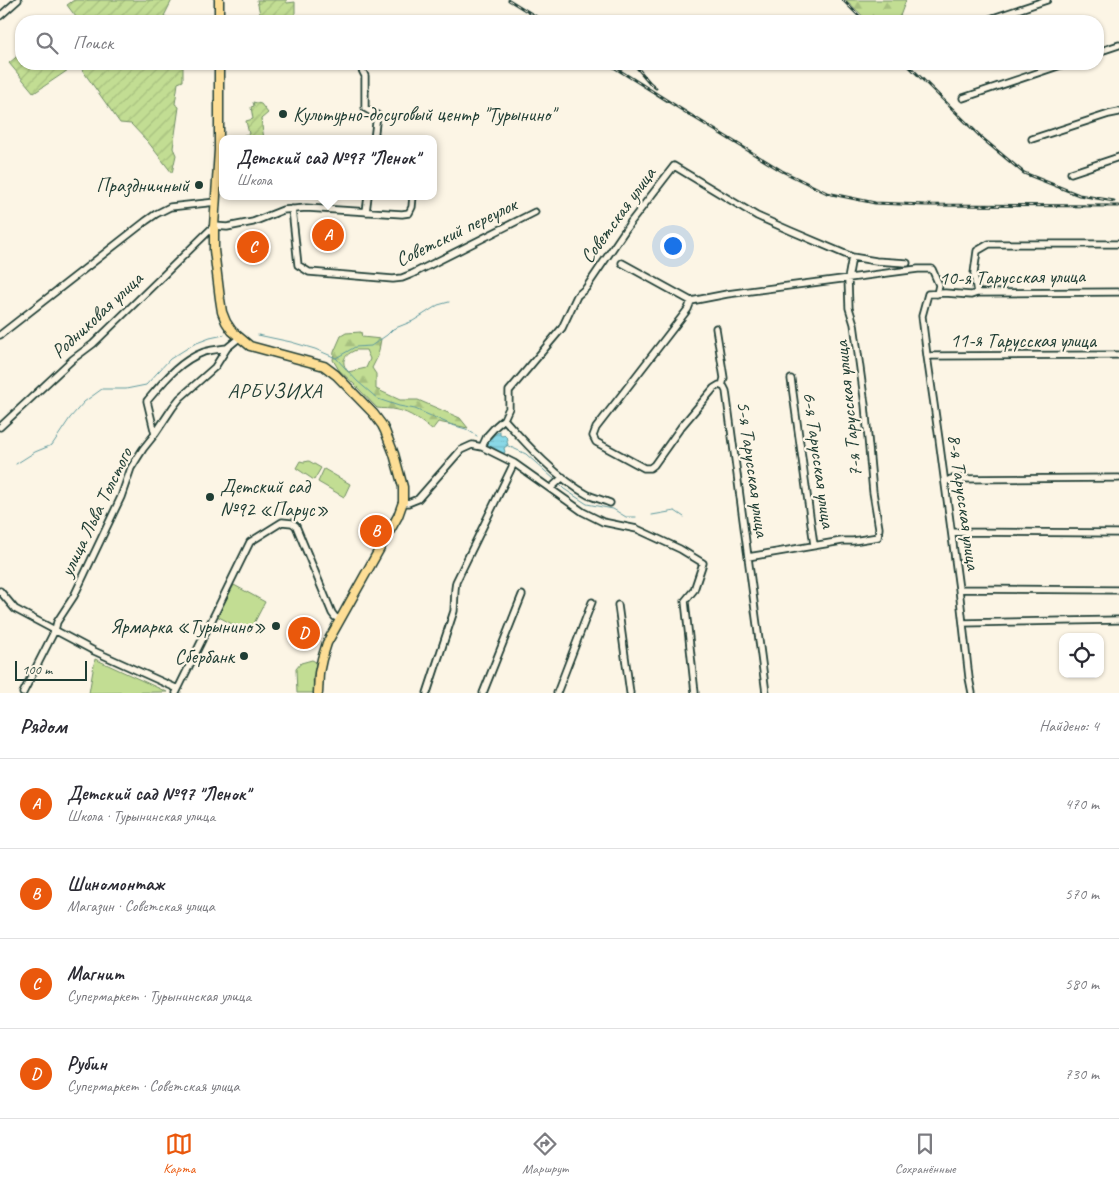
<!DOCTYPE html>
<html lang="ru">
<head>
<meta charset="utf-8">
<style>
  :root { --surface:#fff; --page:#f2f2f3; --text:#2b2b33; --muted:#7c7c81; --line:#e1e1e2; --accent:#ea580c }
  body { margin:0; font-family:Caveat,sans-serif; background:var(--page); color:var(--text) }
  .controls { position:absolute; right:15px; bottom:15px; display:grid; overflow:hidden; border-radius:10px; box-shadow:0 1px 4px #0004 }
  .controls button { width:45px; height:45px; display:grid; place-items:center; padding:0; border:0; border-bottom:1px solid var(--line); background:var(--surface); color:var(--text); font:25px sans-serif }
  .scale { position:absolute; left:15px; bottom:12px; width:72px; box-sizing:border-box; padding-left:5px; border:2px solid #1f3d34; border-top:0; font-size:14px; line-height:18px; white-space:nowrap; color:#1f3d34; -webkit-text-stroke:4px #fcf5e5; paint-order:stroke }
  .you { position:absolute; left:672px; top:245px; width:18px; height:18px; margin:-12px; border:4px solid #fff; border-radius:50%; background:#1a73e8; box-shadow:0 0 0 8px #1a73e833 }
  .badge { display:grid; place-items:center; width:32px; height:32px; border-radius:50%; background:var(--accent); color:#fff; font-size:16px; font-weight:700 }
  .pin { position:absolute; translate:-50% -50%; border:2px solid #fff; box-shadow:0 1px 5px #0006 }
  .popup { position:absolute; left:219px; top:135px; width:218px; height:65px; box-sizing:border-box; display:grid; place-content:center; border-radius:10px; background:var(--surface); filter:drop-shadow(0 1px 4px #0005); font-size:16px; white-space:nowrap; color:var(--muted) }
  .popup b { font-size:19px; color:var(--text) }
  .popup::after { content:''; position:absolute; left:50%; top:100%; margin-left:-10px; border:10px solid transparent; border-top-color:var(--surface) }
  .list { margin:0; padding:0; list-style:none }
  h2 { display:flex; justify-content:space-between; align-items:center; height:65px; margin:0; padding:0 20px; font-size:21px }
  h2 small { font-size:16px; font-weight:400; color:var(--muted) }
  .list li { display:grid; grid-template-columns:32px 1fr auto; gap:15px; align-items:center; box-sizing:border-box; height:90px; padding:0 20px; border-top:1px solid var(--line) }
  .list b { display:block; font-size:19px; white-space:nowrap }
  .list p { margin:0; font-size:16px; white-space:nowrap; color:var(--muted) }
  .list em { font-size:16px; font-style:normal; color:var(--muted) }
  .icon { flex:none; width:28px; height:28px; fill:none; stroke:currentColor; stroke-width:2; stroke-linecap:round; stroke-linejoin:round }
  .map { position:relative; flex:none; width:1119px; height:693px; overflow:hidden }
  .search { position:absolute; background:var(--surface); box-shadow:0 1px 4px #0004; left:15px; right:15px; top:15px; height:55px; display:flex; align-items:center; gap:12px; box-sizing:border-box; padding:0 18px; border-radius:20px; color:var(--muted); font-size:19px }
  .sheet { height:425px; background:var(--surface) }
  nav { display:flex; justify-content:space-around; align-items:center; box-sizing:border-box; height:70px; border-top:1px solid var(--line); background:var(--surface); font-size:14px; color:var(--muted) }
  nav a { display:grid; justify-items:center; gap:2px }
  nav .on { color:var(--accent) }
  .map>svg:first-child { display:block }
</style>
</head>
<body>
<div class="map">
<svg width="1119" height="693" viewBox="0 0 1119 693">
  <defs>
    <pattern id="forest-firs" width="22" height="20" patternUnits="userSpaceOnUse" patternTransform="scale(1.25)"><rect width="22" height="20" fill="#c2dd93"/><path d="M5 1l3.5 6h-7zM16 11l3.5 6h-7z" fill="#a6bf7f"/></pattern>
    <pattern id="garden-furrows" width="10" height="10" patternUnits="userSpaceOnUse" patternTransform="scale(1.25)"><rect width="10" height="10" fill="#c2dd93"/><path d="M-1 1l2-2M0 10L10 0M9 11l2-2" fill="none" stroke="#a6bf7f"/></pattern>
    <pattern id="water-rules" width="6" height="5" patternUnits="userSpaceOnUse" patternTransform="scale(1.25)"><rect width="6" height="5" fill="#89d8e7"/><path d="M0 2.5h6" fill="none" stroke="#76bac7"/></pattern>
  </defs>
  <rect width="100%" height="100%" fill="#fcf5e5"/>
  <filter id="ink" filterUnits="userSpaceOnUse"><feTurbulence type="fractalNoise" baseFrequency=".02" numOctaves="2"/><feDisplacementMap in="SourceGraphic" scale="10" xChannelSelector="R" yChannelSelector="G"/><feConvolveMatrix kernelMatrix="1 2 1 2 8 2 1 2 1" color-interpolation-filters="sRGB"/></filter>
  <g filter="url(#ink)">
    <path fill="#c2dd93" stroke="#708d64" d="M300,461L304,462L309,461L321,468L314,480L296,468Z
      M324,469L350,484L344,497L318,482Z
      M234,585L265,602L249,633L217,616Z
      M95,659L167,692L89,693Z
      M312,660L316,662V668L313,678L314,693H297L296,669L301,663Z"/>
    <path fill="url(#forest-firs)" stroke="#708d64" fill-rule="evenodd" d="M846,0H906L900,16L896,21H868Z
      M361,332L362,337L381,339L378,356L372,368L376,374V389L400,400H418L460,418L468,428L438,422L432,430C422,422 410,412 397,410C390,408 383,409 377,408L355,385L339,370L333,360L334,352L341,336L346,333ZM356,350H366L370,359L366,368L348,372C340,361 344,355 356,350Z"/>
    <path fill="url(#garden-furrows)" stroke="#708d64" d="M74,0H172L164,16L175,21H79L67,5Z
      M257,0H286L287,3L295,2V21H263L260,20V14Z
      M21,53V64H77L34,93L9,63Z
      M78,64H183V81L178,83L175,104L179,107L173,148L176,155L172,173L148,142L131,124L120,123Z
      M253,102L261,104L268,113L261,119L264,139H245L244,135L249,134L246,121L253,119L251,107L254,106Z"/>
    <path fill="url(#water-rules)" stroke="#5f9a9f" d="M500,431V435L502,436L504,435L508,439L507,442L508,445L504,448L505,452L503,454L487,444C491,438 494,434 500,431Z"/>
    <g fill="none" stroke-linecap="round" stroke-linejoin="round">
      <path stroke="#5f9a9f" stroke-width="1" d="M258,335L291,342L315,349L336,358L357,381L378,399L399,406L415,409L452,425L466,429L477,436
        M336,358L355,347L371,346L387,335L393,329L413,321L438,305L449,302
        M506,445L526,454L554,479
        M16,464L35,452L52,445L70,418L84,402L102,389H126L146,385L170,359L194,344L210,338L224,335
        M560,485L564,489L587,504L613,509L626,517H636
        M652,515L675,511L684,517"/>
      <g stroke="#1f3d34" stroke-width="9">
        <path id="minor" d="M0,16L18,0
          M984,21L1047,0
          M1098,52L1119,45
          M359,64L365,76V108L377,115L374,139
          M963,98L1064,64
          M1032,139L1109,114L1119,112
          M1071,173L1119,157
          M292,209L298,265L309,272L393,279L402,278L412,274L535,212
          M366,212L368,196
          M622,263L691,301L727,294L918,269H932L939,285L937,294
          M977,293L974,273L977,251L989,244H1119
          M691,301L688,309L596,428L593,436L596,442L644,468H650L654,465L681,427L714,388L719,385L724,387L726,391L766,693
          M716,328L724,378L722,386
          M0,335L146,221L156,214L170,207L216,202
          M927,356L1119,355
          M791,379L814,545
          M504,419C527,445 558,479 588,495C595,498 603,500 610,503
          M0,427L73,359L93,344L214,226L227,227L253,222L283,210L306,208L402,214L409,213L412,207L413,196
          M155,434L147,401C163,382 179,361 204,352C211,350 220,349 227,348
          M482,447L514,463L583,512L603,522L637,529L680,549L703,563L694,590L685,601L695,693
          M945,482L951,479L1119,478
          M551,488L563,477
          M403,502L408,503L418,499L461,450L472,445L482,447L487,436L496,426L504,419L509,408V391L562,328L577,296L586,288L630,223L674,166L757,216L791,231L852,257L876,261L907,263
          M952,532L1119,533
          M748,557L842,541H853L878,537L879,528L873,492L865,405L854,324L849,308L848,279L852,257
          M959,589L1119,590
          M0,591L15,609L94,651L178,689
          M618,605L630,693
          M963,623L1119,620
          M23,693L55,630L57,622L74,596L121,497L131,468L143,449L155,434L173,407L180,398L215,367L227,348L239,338
          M176,693L250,542L282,522L292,523L296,526L332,613L335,617L340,619
          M427,693L454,611L455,589L456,582L514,463
          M483,693L522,595
          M557,693L592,602
          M972,693L969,678L959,589L939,439L927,356L922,316L928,294L945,293L971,295L977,293L1119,292"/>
      </g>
      <g stroke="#1f3d34" stroke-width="11">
        <path id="major" d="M219,21V0
          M219,64V150L214,226V250L220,299L222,312L226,322L232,331L250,346L324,366L336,375L373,413L382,425L385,431L394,454L403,487V502L398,516L327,643L322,659L319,673L318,693"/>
      </g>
      <use href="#minor" stroke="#fcf5e5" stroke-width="5.5"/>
      <use href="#major" stroke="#fdde96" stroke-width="8"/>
      <g stroke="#1f3d34" stroke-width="3">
        <path id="rail" d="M509,0L543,21
          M843,0L864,21
          M599,20L600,21
          M609,64L687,113L782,171L827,193L875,203L925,205L1119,206
          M634,64L650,83L656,88
          M907,64L983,139L1024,173L1079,195L1114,201"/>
      </g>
      <use href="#rail" stroke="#fcf5e5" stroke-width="1" stroke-dasharray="4" stroke-linecap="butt"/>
    </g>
  </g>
  <g fill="#1f3d34" stroke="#fcf5e5" stroke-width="2">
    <circle cx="283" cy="114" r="5"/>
    <circle cx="199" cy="185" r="5"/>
    <circle cx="210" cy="497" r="5"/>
    <circle cx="276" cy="626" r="5"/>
    <circle cx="244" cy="656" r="5"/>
  </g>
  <g text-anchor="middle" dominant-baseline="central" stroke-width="4.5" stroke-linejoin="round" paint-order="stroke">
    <g font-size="20" fill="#1f3d34" stroke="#fcf5e5" text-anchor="end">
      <text x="293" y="114" text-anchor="start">Культурно-досуговый центр "Турынино"</text>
      <text x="189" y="185">Праздничный</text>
      <text x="220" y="486" text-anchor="start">Детский сад<tspan x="220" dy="23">№92 «Парус»</tspan></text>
      <text x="266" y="626">Ярмарка «Турынино»</text>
      <text x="234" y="656">Сбербанк</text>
    </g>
    <g font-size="20" fill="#1f3d34" stroke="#fcf5e5">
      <text transform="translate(618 215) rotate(-54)">Советская улица</text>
      <text transform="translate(456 232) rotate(-26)">Советский переулок</text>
      <text transform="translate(1012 277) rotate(-1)">10-я Тарусская улица</text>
      <text transform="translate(97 315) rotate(-43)">Родниковая улица</text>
      <text x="1023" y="340">11-я Тарусская улица</text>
      <text transform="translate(848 409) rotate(-96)">7-я Тарусская улица</text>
      <text transform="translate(819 460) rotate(82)">6-я Тарусская улица</text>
      <text transform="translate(753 469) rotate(82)">5-я Тарусская улица</text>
      <text transform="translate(964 502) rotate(82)">8-я Тарусская улица</text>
      <text transform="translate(96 512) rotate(-64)">улица Льва Толстого</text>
    </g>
    <g font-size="21" letter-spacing="1" fill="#1f3d34" stroke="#fcf5e5">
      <text x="275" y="391">АРБУЗИХА</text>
    </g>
  </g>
</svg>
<div class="controls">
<button><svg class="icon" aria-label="locate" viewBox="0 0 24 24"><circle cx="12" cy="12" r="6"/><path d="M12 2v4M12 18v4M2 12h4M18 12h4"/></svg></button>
</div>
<div class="scale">100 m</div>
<div class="you"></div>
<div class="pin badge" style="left:328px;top:235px">A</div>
<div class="popup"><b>Детский сад №97 &quot;Ленок&quot;</b>Школа</div>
<div class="pin badge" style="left:376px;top:531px">B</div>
<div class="pin badge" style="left:253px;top:247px">C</div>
<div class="pin badge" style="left:304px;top:633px">D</div>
<div class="search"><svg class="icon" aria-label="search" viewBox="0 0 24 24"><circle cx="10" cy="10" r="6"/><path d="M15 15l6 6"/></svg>Поиск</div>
</div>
<section class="sheet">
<h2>Рядом<small>Найдено: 4</small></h2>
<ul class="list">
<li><span class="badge">A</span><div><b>Детский сад №97 &quot;Ленок&quot;</b><p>Школа · Турынинская улица</p></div><em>470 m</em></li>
<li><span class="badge">B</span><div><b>Шиномонтаж</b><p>Магазин · Советская улица</p></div><em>570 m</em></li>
<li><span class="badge">C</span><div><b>Магнит</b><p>Супермаркет · Турынинская улица</p></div><em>580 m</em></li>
<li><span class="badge">D</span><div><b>Рубин</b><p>Супермаркет · Советская улица</p></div><em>730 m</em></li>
</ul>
</section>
<nav>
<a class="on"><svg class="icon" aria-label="map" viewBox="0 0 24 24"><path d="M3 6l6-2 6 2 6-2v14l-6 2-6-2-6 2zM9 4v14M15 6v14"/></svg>Карта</a>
<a><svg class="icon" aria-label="directions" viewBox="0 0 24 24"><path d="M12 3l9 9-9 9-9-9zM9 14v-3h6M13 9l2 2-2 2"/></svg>Маршрут</a>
<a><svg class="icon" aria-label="saved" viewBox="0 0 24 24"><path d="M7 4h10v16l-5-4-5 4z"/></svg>Сохранённые</a>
</nav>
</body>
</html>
